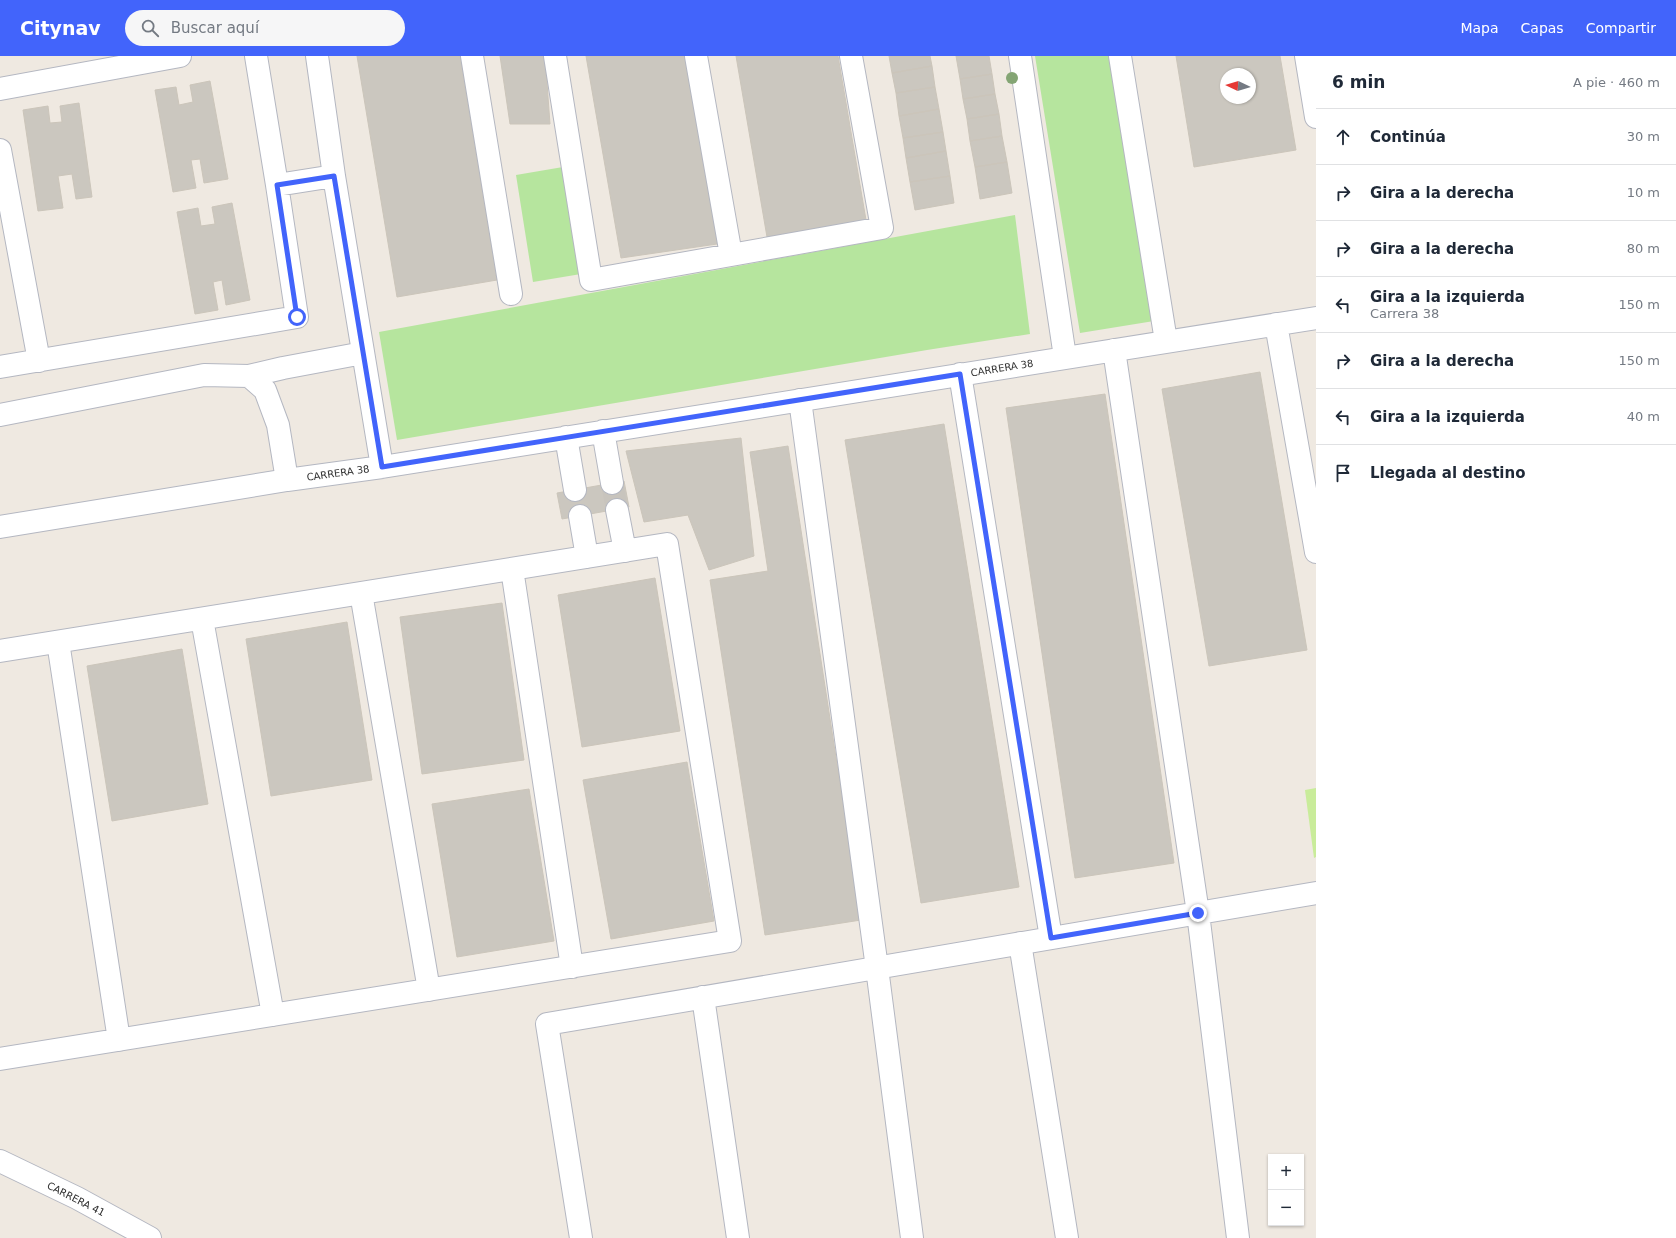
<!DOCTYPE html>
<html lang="es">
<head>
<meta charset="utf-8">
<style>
  :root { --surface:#fff; --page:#f6f6f7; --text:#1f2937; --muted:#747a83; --line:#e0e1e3; --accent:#4264fb }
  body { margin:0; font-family:"DejaVu Sans",sans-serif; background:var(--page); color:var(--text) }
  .controls { position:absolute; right:12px; bottom:12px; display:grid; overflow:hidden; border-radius:0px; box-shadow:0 1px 3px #0004 }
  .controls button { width:36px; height:36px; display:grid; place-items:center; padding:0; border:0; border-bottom:1px solid var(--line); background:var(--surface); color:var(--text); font:20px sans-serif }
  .compass { position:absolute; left:1220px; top:12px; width:36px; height:36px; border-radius:50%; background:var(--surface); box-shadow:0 1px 3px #0004; rotate:274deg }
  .stop { position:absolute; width:12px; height:12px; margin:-9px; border:3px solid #4264fb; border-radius:50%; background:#fff }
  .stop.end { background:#4264fb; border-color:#fff; box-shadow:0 1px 4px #0008 }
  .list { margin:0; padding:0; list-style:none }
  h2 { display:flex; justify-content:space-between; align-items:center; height:52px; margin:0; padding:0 16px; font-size:17px }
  h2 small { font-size:13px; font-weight:400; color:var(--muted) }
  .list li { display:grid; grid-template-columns:26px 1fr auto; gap:12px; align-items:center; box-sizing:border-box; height:56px; padding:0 16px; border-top:1px solid var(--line) }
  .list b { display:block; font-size:15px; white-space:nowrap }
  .list p { margin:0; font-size:13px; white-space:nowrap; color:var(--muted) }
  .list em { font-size:13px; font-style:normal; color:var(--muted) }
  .icon { flex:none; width:22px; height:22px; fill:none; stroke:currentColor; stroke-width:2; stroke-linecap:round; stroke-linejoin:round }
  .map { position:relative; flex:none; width:1316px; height:1182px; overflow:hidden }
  header { display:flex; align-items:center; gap:24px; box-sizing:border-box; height:56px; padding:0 20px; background:var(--accent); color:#fff }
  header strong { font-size:19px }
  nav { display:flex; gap:22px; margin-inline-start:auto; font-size:14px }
  .search { width:280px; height:36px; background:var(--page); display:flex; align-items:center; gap:10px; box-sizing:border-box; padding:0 14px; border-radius:22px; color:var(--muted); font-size:15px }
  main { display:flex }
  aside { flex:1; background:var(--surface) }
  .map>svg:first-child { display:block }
</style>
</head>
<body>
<header>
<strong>Citynav</strong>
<div class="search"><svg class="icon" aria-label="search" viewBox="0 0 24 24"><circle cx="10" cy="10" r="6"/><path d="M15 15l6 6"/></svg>Buscar aquí</div>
<nav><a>Mapa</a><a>Capas</a><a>Compartir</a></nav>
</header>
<main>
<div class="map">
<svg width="1316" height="1182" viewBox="0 0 1316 1182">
  <rect width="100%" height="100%" fill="#efe9e1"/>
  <path fill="#b6e59e" d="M1035,0H1110L1154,265L1080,277Z
    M563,111L581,218L533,226L516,119Z
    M1015,159L1030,278L927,294L397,384L379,276Z"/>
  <path fill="#c9ec9a" d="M1316,732V801L1314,802L1305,734Z"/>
  <path fill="#cbc7bf" stroke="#cbc5ba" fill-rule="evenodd" d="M357,0H460L497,224L397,241Z
    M500,0H545L550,68H510Z
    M586,0H690L724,187L621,202Z
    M736,0H838L866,164L767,181Z
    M889,0H930L932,10L892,17Z
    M956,0H989L992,18L960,23Z
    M1176,0H1280L1296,94L1194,111ZM1226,18H1250V42H1226Z
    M932,10L935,31L896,37L892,17Z
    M992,18L995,38L963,43L960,23Z
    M210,25L228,123L204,127L200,103L191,104L196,132L173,136L155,34L176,31L179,49L193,46L190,29Z
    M935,31L939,53L899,60L896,37Z
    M995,38L999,58L967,63L963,43Z
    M79,47L92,141L76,143L72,118L58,120L63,152L38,155L23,54L48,50L50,67L62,66L60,50Z
    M939,53L943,76L903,82L899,60Z
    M999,58L1002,80L970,85L967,63Z
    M943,76L946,95L906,102L903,82Z
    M1002,80L1007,106L975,111L970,85Z
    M946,95L950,120L910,126L906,102Z
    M1007,106L1012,137L980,143L975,111Z
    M950,120L954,147L915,154L910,126Z
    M232,147L250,244L226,249L222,224L213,226L218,254L195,258L177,156L198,152L201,170L215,168L212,151Z
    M1260,316L1307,594L1209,610L1162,333Z
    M1105,338L1174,807L1075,822L1006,352Z
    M944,368L1019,831L921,847L845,384Z
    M741,382L754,500L709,514L688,459L644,466L626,395Z
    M788,390L861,864L765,879L710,524L768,515L750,396Z
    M624,425L629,451L562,463L557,437Z
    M655,522L680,675L582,691L558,539Z
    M502,547L524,704L422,718L400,561Z
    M347,566L372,724L271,740L246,583Z
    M182,593L208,748L112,765L87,610Z
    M687,706L714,865L611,883L583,724Z
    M529,733L554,885L457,901L432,748Z"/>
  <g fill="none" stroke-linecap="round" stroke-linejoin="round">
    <path stroke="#c8c4bd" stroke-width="22" stroke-dasharray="22 11" stroke-linecap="butt" d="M612,427L617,454"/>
    <g stroke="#b4b7c1" stroke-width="24">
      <path id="minor" d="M256,0L277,129L334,120
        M317,0L334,120L382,411
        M472,0L511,238
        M555,0L591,224L882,172L851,0
        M696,0L731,199
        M1020,0L1065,301
        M1120,0L1166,285
        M1306,0L1316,61
        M0,33L180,0
        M0,94L39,305
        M1276,268L1316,496
        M1114,294L1198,857L1238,1182
        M0,311L297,261L277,129
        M960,318L1051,882
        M249,320L283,312L363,297
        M800,344L877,912L912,1182
        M0,359L204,319L249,320L265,334L278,369L287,424
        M603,375L612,427
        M566,381L575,434
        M617,454L625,495
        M580,460L587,501
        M0,471L287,424L382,411L1316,262
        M512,513L572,911
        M361,537L429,934
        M202,563L273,959
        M58,586L119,984
        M0,595L667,488L730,885L0,1003
        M1020,887L1067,1182
        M703,941L738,1182
        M0,1105L77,1142L150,1182
        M581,1182L547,968L1316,837"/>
    </g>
    <use href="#minor" stroke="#fff" stroke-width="22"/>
  </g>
  <circle fill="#84a574" cx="1012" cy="22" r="6"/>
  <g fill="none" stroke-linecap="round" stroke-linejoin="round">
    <path stroke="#4264fb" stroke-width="5" d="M297,261L277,129L334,120L382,411L960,318L1051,882L1198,857"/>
  </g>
  <g text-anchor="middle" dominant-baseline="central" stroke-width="3.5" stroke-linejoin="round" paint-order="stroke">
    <g font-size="10" fill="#2e2e2e" stroke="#fff">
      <text transform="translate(1002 312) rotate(-9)">CARRERA 38</text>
      <text transform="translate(338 417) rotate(-8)">CARRERA 38</text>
      <text transform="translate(76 1143) rotate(27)">CARRERA 41</text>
    </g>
  </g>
</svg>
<div class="controls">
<button>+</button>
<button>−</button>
</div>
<svg class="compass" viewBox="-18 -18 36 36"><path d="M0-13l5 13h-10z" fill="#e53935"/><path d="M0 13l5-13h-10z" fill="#747a83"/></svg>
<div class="stop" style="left:297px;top:261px"></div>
<div class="stop end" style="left:1198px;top:857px"></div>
</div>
<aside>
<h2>6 min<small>A pie · 460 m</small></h2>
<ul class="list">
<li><svg class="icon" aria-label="ahead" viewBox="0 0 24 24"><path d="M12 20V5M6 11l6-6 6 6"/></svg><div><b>Continúa</b></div><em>30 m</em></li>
<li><svg class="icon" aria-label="right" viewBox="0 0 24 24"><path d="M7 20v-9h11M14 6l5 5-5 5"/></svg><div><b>Gira a la derecha</b></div><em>10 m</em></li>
<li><svg class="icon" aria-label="right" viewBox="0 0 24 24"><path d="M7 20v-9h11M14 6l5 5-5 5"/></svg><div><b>Gira a la derecha</b></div><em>80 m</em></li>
<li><svg class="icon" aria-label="left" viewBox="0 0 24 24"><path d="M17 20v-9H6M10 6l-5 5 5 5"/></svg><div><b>Gira a la izquierda</b><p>Carrera 38</p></div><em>150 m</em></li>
<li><svg class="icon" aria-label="right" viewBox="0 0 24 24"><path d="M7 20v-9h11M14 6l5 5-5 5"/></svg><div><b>Gira a la derecha</b></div><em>150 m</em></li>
<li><svg class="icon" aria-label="left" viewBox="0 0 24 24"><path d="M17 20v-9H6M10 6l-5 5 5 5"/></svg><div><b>Gira a la izquierda</b></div><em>40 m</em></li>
<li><svg class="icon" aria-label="arrive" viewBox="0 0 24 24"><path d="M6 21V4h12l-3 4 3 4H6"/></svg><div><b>Llegada al destino</b></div></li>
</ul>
</aside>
</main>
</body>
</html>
